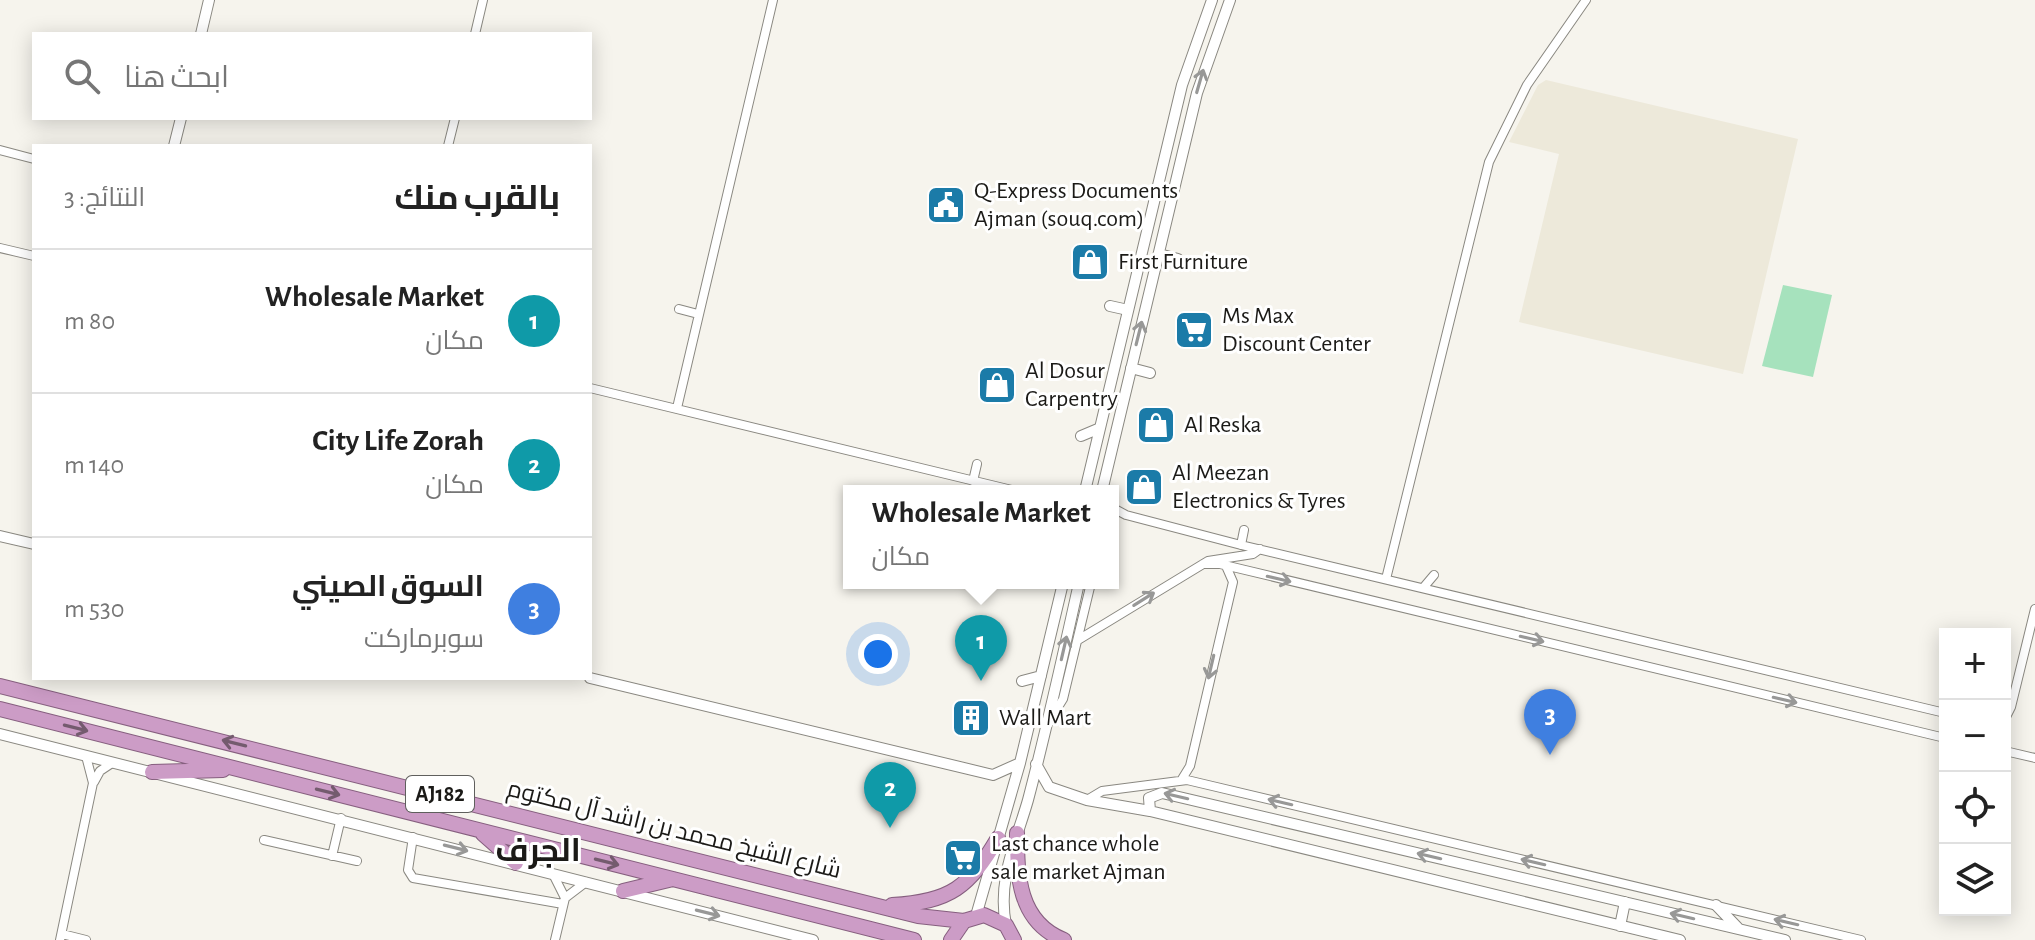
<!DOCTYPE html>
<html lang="ar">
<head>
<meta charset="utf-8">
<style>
  :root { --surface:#fff; --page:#f6f6f6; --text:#222; --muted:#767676; --line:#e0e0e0; --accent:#1b7ba8 }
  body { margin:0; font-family:"Alegreya Sans",Cairo,sans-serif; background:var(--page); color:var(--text); direction:rtl }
  .controls { position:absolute; right:24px; bottom:24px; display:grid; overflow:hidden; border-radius:0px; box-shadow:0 4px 20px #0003 }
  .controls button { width:72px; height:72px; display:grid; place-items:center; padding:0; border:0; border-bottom:2px solid var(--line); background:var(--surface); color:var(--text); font:40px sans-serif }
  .you { position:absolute; left:878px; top:654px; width:28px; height:28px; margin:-20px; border:6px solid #fff; border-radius:50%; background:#1a73e8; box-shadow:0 0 0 12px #1a73e833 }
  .badge { display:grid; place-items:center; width:52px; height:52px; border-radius:50%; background:var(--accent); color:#fff; font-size:26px; font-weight:700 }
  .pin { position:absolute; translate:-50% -66px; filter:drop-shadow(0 2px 4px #0008) }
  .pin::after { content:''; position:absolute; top:42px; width:28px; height:24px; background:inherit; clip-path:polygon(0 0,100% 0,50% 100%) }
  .popup { position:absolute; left:843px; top:485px; width:276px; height:104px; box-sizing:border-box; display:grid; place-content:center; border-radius:0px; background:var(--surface); filter:drop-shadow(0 2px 6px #0005); font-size:26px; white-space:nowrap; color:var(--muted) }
  .popup b { font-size:30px; color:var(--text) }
  .popup::after { content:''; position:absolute; left:50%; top:100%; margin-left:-16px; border:16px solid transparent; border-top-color:var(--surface) }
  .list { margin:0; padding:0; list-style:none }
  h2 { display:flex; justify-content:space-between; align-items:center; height:104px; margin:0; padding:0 32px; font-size:34px }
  h2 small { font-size:26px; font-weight:400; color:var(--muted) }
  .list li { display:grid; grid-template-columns:52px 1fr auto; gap:24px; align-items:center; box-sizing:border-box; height:144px; padding:0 32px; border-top:2px solid var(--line) }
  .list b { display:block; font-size:30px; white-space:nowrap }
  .list p { margin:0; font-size:26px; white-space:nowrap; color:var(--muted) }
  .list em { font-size:26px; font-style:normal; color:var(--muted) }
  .icon { flex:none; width:44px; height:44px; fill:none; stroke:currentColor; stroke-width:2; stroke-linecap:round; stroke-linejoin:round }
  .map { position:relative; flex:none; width:2035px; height:940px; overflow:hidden; direction:ltr }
  .search { position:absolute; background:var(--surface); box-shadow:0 4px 20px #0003; left:32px; top:32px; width:560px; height:88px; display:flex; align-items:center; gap:20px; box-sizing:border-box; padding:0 28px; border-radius:0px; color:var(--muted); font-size:30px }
  .panel { position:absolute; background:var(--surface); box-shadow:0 4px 20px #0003; left:32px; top:144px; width:560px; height:536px; border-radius:0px; direction:rtl }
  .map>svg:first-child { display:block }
</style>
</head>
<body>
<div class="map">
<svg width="2035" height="940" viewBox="0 0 2035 940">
  <rect width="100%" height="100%" fill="#f6f4ed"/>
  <path fill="#ede9da" d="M1546,80L1798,139L1743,374L1519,322L1559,154L1509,142L1538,85Z"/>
  <path fill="#a6e2bd" d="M1783,285L1832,295L1813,377L1762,366Z"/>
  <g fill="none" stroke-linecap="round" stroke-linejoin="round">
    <g stroke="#8a8881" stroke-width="10">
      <path id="minor" d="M475,34L483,0
        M448,146L455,118
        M0,150L34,159
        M0,248L34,256
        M679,309L698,314
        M590,388L1016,491
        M677,408L773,0
        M973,481L977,464
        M1113,508L1126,515L1241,545L1945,713
        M1241,545L1244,530
        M1203,564H1220L1945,738
        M1386,579L1489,162L1527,85L1586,0
        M1423,588L1434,575
        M1078,640L1208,561L1253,554L1260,549
        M2005,719L2011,707L2035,609
        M1047,725L1063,699L1091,583
        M2005,730V740
        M2005,751L2035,758
        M1182,779L1190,766L1233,582L1226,566
        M94,782L100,771L112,763
        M1087,800L1102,791L1187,780L1861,940
        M413,837L408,870L413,878L563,904
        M264,840L357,861
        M332,856L341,818
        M553,874L565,898
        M62,934L86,940
        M60,940L93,783L86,756
        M555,940L565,898L586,882"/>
    </g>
    <g stroke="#8a8881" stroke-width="12">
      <path id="tertiary" d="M201,34L209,0
        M174,146L181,118
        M1159,254L1178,259
        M1110,306L1128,310
        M1131,368L1150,373
        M1081,436L1100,428
        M1085,491L1182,85L1212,0
        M1102,491L1197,93L1230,0
        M0,536L34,544
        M590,678L993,775L1020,763
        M1022,681L1041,676
        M0,734L813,940
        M1036,764L1049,787L1087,800L1150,811L1680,940
        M1150,811L1149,798L1162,793L1785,940
        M1716,905L1738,928
        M976,916L1020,763L1063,583
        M1006,925C997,880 1016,842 1028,800C1047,728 1063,655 1079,583
        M1620,926L1625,902"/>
    </g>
    <g stroke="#865f7f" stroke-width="16">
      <path id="trunk" d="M0,686L918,916L964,921
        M0,709L914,940
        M152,772L223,770
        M1017,833C1017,875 1018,922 1064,940
        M483,834L516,863
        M623,891L673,879
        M892,905C951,902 969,887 998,838
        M951,940L964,921L984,915L1006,925L1014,940"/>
    </g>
    <use href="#minor" stroke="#fff" stroke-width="8"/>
    <use href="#tertiary" stroke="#fff" stroke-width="10"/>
    <use href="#trunk" stroke="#cc9cc6" stroke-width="14"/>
  </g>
  <defs><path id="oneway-shaft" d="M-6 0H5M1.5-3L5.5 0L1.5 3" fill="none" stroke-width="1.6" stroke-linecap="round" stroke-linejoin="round" transform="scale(2)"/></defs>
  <g stroke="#989897">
    <use href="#oneway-shaft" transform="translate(1200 81) rotate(-74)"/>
    <use href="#oneway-shaft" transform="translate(1139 333) rotate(-76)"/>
    <use href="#oneway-shaft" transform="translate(1279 579) rotate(13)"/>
    <use href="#oneway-shaft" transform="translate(1144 599) rotate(-32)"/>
    <use href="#oneway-shaft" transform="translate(1532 639) rotate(13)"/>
    <use href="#oneway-shaft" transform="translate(1064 648) rotate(-77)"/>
    <use href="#oneway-shaft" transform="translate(1211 667) rotate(103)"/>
    <use href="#oneway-shaft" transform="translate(1785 700) rotate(13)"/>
    <use href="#oneway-shaft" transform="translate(1176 796) rotate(-167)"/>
    <use href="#oneway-shaft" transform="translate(1280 802) rotate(-167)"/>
    <use href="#oneway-shaft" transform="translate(456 848) rotate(14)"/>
    <use href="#oneway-shaft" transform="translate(1429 856) rotate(-167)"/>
    <use href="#oneway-shaft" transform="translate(1533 862) rotate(-167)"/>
    <use href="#oneway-shaft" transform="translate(708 913) rotate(14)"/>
    <use href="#oneway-shaft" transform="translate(1682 916) rotate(-167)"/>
    <use href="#oneway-shaft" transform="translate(1786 922) rotate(-167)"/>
  </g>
  <g stroke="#745b6e">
    <use href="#oneway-shaft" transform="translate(76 728) rotate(14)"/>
    <use href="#oneway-shaft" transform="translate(234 743) rotate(-166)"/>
    <use href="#oneway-shaft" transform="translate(328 792) rotate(14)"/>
    <use href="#oneway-shaft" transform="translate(607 862) rotate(14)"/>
  </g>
  <defs>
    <g id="civic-square" transform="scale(2)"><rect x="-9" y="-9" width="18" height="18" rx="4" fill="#1b7ba8" stroke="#fff"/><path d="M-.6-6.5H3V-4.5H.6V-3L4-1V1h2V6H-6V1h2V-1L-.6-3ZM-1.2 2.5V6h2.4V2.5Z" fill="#fff"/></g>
    <g id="shop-square" transform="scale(2)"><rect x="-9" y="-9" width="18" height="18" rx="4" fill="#1b7ba8" stroke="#fff"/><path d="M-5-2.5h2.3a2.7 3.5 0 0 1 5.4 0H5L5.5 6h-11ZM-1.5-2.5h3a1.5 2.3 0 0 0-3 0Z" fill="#fff"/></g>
    <g id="supermarket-square" transform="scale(2)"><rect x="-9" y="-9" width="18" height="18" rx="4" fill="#1b7ba8" stroke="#fff"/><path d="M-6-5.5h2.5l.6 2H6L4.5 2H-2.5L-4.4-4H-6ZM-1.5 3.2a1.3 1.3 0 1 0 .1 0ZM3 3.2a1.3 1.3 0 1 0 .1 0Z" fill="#fff"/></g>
    <g id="building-square" transform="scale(2)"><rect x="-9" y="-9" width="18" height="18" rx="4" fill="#1b7ba8" stroke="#fff"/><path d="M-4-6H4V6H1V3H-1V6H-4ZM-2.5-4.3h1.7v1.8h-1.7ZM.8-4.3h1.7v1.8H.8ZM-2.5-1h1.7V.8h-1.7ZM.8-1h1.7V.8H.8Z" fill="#fff"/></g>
  </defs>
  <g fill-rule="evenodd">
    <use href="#civic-square" x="946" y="205"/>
    <use href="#shop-square" x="1090" y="262"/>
    <use href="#supermarket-square" x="1194" y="330"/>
    <use href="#shop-square" x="997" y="385"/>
    <use href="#shop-square" x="1156" y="425"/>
    <use href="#shop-square" x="1144" y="487"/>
    <use href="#building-square" x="971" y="718"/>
    <use href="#supermarket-square" x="963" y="858"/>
  </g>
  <g text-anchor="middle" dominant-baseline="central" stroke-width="6" stroke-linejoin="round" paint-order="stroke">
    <rect fill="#fff" stroke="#5f5f5d" stroke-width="2" x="406" y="776" width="68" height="36" rx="6"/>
    <g font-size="22" font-weight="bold" fill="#1b1a17">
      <text x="440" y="794">AJ182</text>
    </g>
    <g font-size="24" fill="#1b1a17" stroke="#fff" text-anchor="start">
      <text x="974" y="191">Q-Express Documents<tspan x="974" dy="28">Ajman (souq.com)</tspan></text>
      <text x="1118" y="262">First Furniture</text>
      <text x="1222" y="316">Ms Max<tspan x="1222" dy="28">Discount Center</tspan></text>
      <text x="1025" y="371">Al Dosur<tspan x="1025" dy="28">Carpentry</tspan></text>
      <text x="1184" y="425">Al Reska</text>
      <text x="1172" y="473">Al Meezan<tspan x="1172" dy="28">Electronics &amp; Tyres</tspan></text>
      <text x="999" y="718">Wall Mart</text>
      <text x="991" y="844">Last chance whole<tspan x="991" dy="28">sale market Ajman</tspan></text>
    </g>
    <g font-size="24" fill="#1b1a17" stroke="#fff">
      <text transform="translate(674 830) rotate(14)">شارع الشيخ محمد بن راشد آل مكتوم</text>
    </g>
    <g font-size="32" font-weight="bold" fill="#1b1a17" stroke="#fff">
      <text x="538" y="851">الجرف</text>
    </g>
  </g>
</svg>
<div class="controls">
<button>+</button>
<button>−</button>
<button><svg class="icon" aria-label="locate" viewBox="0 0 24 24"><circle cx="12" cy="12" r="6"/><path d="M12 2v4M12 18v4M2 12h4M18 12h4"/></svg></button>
<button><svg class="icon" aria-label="layers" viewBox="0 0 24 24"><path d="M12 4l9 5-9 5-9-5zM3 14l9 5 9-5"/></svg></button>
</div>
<div class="you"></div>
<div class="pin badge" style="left:981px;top:681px;background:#0f9aa8">1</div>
<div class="popup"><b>Wholesale Market</b>مكان</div>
<div class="pin badge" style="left:890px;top:828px;background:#0f9aa8">2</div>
<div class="pin badge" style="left:1550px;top:755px;background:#3f7fe0">3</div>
<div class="search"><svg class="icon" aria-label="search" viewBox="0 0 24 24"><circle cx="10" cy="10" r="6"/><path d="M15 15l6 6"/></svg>ابحث هنا</div>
<section class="panel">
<h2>بالقرب منك<small>النتائج: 3</small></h2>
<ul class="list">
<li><span class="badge" style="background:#0f9aa8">1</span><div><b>Wholesale Market</b><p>مكان</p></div><em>80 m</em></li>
<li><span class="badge" style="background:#0f9aa8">2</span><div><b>City Life Zorah</b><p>مكان</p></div><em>140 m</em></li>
<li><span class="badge" style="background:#3f7fe0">3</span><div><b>السوق الصيني</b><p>سوبرماركت</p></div><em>530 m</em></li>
</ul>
</section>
</div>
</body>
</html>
